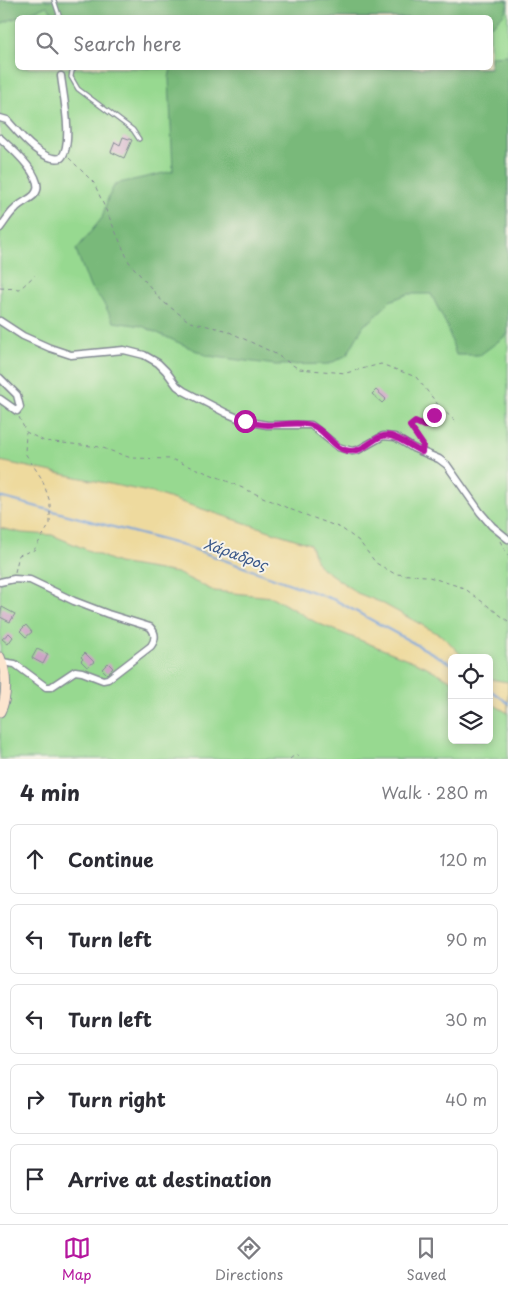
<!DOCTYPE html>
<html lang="en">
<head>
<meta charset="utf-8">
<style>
  :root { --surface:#fff; --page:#f7f7f7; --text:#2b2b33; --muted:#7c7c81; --line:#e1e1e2; --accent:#b5179e }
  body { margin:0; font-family:"Playpen Sans",sans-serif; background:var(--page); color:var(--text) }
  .controls { position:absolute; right:15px; bottom:15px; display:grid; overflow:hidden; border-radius:8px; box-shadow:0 2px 8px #0003 }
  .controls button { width:45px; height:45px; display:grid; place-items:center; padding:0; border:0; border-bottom:1px solid var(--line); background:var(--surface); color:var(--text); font:25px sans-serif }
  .stop { position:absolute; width:15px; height:15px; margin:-11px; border:4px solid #b5179e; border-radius:50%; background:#fff }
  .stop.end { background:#b5179e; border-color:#fff; box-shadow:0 1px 5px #0008 }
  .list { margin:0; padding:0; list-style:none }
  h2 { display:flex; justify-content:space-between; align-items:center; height:65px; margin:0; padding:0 20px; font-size:21px }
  h2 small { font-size:16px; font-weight:400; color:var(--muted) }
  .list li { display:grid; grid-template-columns:32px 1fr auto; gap:15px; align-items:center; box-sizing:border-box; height:70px; margin:0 10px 10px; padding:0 10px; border:1px solid var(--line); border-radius:8px }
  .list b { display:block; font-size:19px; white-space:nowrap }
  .list em { font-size:16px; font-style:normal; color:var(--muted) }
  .icon { flex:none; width:28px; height:28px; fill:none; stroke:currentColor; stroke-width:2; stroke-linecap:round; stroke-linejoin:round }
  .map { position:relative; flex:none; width:508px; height:759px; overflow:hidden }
  .search { position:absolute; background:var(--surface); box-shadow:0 2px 8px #0003; left:15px; right:15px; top:15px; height:55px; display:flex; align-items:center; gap:12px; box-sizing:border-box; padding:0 18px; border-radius:8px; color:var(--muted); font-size:19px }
  .sheet { height:465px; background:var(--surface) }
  nav { display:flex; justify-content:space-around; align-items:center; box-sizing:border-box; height:70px; border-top:1px solid var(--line); background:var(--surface); font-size:14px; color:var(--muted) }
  nav a { display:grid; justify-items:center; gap:2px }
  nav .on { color:var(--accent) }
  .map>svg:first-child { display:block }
</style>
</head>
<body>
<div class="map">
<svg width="508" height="759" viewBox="0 0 508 759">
  <rect width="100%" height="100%" fill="#f7f3e8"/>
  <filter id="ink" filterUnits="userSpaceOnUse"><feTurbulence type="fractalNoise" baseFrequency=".02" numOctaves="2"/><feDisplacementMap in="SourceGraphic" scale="10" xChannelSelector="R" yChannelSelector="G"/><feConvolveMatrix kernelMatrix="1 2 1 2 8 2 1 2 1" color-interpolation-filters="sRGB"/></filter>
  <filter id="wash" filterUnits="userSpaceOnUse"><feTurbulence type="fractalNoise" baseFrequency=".0096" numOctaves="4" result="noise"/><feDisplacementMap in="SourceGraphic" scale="20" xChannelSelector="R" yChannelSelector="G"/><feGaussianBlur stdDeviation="1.12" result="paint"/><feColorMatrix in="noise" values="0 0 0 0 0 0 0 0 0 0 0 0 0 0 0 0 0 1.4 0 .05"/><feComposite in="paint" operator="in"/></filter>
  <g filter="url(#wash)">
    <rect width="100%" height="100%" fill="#eee5c9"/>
    <path fill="#97d990" stroke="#598477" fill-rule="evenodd" d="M0,0H508V759H0ZM18,18H490V68H18ZM452,658H489V740H452Z"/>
    <path fill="#79b97a" stroke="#4a746c" d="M0,0H508C508,12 500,19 491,26L490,18H56L47,6L0,24Z
      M508,55V334L480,355H456L447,326L431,294H408L390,301L373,319L364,325L347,355L329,364L276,365L208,356L142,326L114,322L101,299L90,287L76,250L102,218L108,198L115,184L173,171L169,78L171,68H490L491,56Z"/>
    <path fill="#eeda9e" stroke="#84847e" d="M0,461L153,493L310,544L318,565L357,593L380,602L444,637L464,658H452V681L425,666L317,623L272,597L214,591L177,573L118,563L52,535L22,533L0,528Z
      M489,679L508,682V713L489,702Z"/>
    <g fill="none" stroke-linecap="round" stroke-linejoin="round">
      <path stroke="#71a0da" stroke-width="2" d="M0,497L185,546L335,600L452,664
        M489,689L508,703"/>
    </g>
    <g id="blocks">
      <path fill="#cca4c5" d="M123,137L132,140L124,158L111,152L115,142L120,145Z
        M376,390L386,399L382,403L372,394Z
        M2,607L15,614L10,622L0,617Z
        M26,625L32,632L26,637L20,631Z
        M9,633L13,637L8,644L2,639Z
        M37,649L48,654L43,664L32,658Z
        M85,653L94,662L87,667L81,661L83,659L81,657Z
        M108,663L113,668L107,674L102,669Z"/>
    </g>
  </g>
  <g filter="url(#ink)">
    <use href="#blocks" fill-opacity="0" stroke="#848a94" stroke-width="1"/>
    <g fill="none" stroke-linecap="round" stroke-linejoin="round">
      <g stroke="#848a94" stroke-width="5.5">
        <path id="lane" d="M54,0L60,18
          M75,68L72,71L71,77L78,89L133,130L139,139"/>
      </g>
      <g stroke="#848a94" stroke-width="9">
        <path id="street" d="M0,118L7,120C18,132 42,163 61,158C74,144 63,94 61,76
          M0,138C10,147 49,180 34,195C29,200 20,203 15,209C9,214 5,222 0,228
          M0,321L23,336L50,348L71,355L124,350L144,355L158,363L166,371L177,386L184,391L226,413L245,421L267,425H311L338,447L352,451L358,450L383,436L395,437L413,448L439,459L447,465L480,512L492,526L508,539
          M0,378L17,395L20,407L17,411L0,399
          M0,582L14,579L30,580L74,601L108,614L150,627C156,633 156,639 151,646L108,679L103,680L82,672L75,671L51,687H46L15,664L2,662"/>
      </g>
      <g stroke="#848a94" stroke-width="11">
        <path id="secondary" d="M0,657C7,673 8,697 0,712"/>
      </g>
      <path stroke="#848a94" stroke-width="1" stroke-dasharray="4 4" stroke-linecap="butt" d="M69,158L94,183L129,262L162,301L190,322L225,330L272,352L299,369L346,373L381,364L416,377L440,407
        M0,288L20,289L35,275
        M19,417L26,432L44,441L100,447L131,458L171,459L220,478L292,510L341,528L359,541L376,563L395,574L426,576L464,588L508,621
        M423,446L418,436L410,426L415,422L423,426H430L434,422V415L430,408L432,405H438L457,423
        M500,541L508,556
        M15,572L19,555L34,550L50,524V502L42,479L25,453L26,433
        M290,759L296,754L303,759"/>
      <use href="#lane" stroke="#fff" stroke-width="3"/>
      <use href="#street" stroke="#fff" stroke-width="6"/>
      <use href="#secondary" stroke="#fce5cf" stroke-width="9"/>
    </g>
  </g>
  <g fill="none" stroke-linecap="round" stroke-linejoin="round" filter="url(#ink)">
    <path stroke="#b5179e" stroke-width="6" d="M245,421C253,423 260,425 268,425C282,425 298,421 311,425C327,430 334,452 352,451C367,451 376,432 391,436C402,439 411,447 422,452L423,445L410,426L415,422L424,426H430L434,422V415"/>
  </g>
  <g text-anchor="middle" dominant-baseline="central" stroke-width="4" stroke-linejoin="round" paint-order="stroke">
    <g font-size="14" font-style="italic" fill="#395789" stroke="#f7f3e8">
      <text transform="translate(236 554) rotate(20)">Χάραδρος</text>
    </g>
  </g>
</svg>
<div class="controls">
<button><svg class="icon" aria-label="locate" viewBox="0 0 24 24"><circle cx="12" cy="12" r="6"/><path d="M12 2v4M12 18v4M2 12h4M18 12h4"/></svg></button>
<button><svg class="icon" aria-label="layers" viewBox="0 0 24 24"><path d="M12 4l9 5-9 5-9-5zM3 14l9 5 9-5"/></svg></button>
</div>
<div class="stop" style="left:245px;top:421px"></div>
<div class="stop end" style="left:434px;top:415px"></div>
<div class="search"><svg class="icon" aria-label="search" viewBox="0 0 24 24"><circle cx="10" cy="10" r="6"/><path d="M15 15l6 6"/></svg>Search here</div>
</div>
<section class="sheet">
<h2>4 min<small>Walk · 280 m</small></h2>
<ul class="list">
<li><svg class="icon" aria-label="ahead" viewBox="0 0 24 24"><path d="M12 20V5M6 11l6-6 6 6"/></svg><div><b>Continue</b></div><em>120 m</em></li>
<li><svg class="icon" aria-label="left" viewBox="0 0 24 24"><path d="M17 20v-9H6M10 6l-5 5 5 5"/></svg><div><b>Turn left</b></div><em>90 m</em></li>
<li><svg class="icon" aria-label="left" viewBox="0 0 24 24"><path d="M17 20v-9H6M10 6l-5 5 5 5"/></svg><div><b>Turn left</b></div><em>30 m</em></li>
<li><svg class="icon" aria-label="right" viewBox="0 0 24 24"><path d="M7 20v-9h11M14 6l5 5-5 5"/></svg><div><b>Turn right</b></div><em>40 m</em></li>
<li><svg class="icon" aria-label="arrive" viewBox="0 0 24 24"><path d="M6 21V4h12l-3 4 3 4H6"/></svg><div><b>Arrive at destination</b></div></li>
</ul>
</section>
<nav>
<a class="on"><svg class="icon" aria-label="map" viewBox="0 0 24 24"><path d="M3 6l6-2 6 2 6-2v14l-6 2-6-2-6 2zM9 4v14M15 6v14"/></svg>Map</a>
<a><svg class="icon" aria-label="directions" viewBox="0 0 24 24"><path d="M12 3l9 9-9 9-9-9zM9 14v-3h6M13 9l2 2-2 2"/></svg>Directions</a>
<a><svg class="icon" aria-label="saved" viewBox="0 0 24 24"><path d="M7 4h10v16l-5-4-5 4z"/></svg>Saved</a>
</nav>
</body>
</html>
